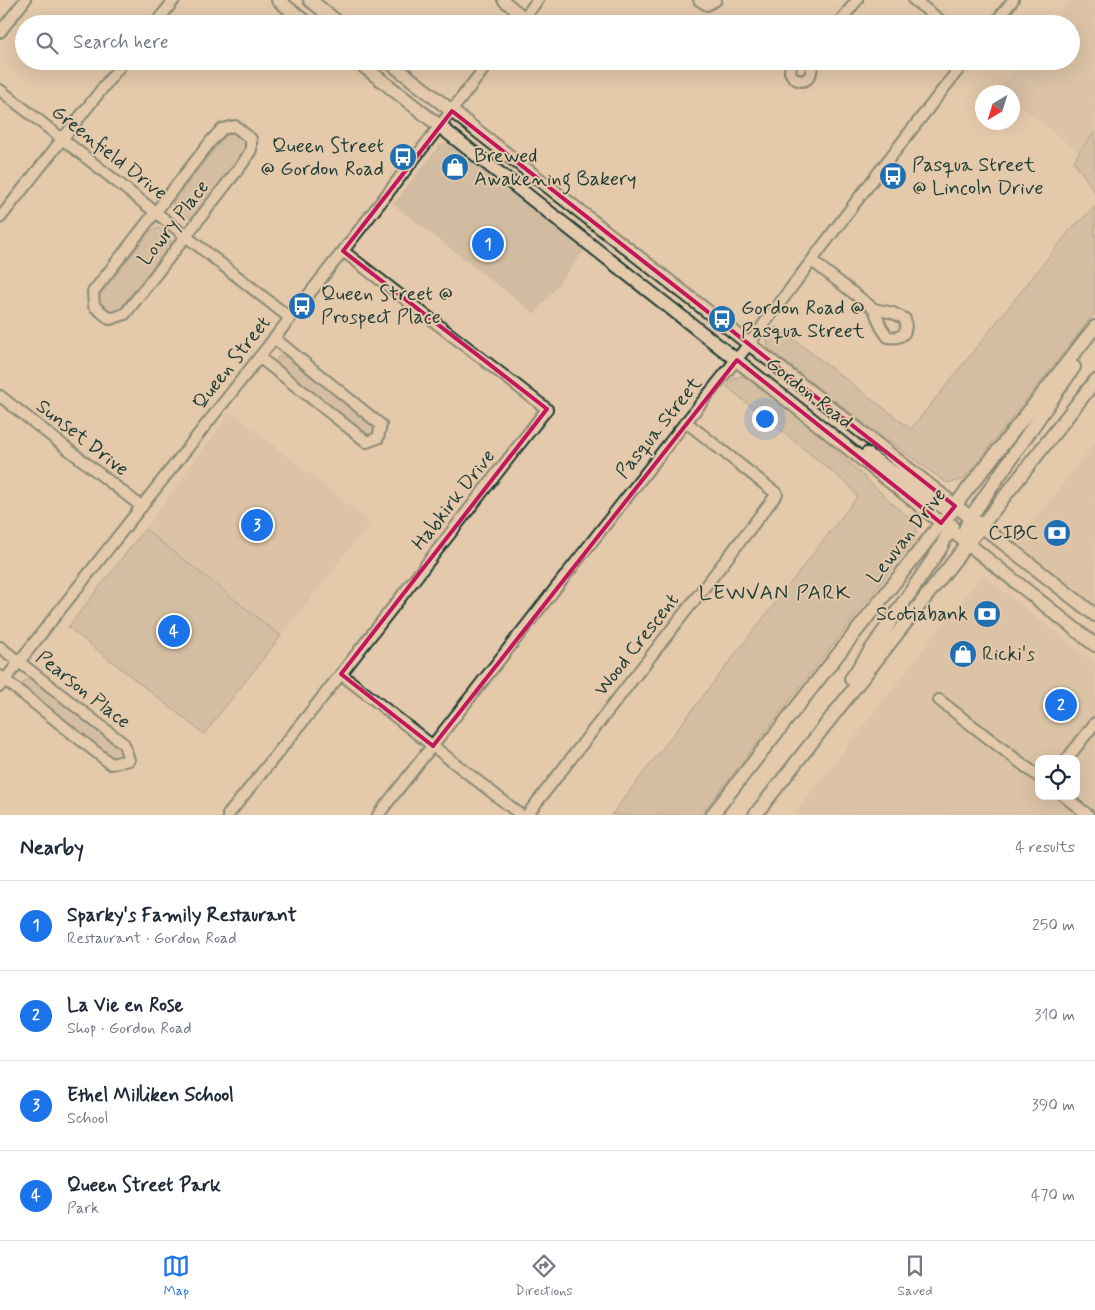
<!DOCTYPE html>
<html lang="en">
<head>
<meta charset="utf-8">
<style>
  :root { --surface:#fff; --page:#f2f2f3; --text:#1f2937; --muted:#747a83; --line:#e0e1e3; --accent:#1a73e8 }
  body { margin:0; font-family:Mynerve,sans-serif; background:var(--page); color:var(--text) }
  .controls { position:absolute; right:15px; bottom:15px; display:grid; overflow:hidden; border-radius:10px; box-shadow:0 5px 20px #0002 }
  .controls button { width:45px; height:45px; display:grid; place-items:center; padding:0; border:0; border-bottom:1px solid var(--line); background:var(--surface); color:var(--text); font:25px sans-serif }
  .compass { position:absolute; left:975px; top:85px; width:45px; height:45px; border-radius:50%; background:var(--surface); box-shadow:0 5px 20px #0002; rotate:218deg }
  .you { position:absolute; left:764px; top:418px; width:18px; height:18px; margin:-12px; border:4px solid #fff; border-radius:50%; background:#1a73e8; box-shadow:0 0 0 8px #1a73e833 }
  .badge { display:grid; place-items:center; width:32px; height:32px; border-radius:50%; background:var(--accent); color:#fff; font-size:16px; font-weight:700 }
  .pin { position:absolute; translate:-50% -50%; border:2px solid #fff; box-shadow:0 1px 5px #0006 }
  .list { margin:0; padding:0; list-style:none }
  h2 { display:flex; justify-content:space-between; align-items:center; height:65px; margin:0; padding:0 20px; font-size:21px }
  h2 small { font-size:16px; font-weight:400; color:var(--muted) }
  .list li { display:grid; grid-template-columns:32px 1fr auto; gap:15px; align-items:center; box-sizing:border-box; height:90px; padding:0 20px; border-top:1px solid var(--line) }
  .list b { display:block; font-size:19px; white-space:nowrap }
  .list p { margin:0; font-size:16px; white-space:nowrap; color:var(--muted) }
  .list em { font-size:16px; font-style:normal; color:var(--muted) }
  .icon { flex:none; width:28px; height:28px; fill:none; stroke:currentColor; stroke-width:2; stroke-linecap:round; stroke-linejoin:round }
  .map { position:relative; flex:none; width:1095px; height:815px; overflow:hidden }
  .search { position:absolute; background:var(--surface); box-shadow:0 5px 20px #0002; left:15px; right:15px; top:15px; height:55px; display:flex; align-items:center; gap:12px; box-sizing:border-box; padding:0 18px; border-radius:28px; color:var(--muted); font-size:19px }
  .sheet { height:425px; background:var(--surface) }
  nav { display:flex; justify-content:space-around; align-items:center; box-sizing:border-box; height:70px; border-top:1px solid var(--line); background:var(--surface); font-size:14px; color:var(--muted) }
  nav a { display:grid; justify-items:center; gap:2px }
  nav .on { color:var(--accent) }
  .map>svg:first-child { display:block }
</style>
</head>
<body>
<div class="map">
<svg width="1095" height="815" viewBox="0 0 1095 815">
  <rect width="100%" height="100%" fill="#e4c9ac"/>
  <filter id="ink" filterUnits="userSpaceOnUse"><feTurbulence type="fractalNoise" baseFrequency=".02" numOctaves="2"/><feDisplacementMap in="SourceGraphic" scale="10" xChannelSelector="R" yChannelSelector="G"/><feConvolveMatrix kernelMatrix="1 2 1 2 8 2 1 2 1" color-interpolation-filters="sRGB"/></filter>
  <g filter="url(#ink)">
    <path fill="#d2bca1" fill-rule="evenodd" d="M1071,0H1095V132L1079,152L1013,100L1012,92H1003L1000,90L1022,61H1071V24H1052Z
      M446,143L454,147L585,250L535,314L393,204L439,146Z
      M231,412L370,522L281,636L145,529Z
      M1095,443V605L1017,543Z
      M982,575L1095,664V815H794ZM1039,759H1076V796H1039Z"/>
    <path fill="#c0b096" stroke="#707665" d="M1095,132V192L1074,162L1079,152Z
      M233,133L245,142V152L192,217L184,219L173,210V202L225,136Z
      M1095,207V313L963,480L947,483L874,431L768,348L767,339L776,326L911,429L1072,228Z
      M159,228L171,237L170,246L117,312L110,313L99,304V297L150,231Z
      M281,356L286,357L374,426L375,434L369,437L275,363L278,357Z
      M747,375L819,434L894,505L917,524L915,539L701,815H611L857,497L851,487L727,387L733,378Z
      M145,529L281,636L204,734L68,627Z
      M29,678H33L121,747L123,755L120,758L113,759L25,690L23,683Z"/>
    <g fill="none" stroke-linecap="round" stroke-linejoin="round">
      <g stroke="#1f3d34" stroke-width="14">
        <path id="minor" d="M503,0L524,17
          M699,0L707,5L716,0
          M914,0L945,24
          M155,24L174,0
          M519,24L538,0
          M838,24L857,0
          M994,24L1013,0
          M0,32L25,0
          M794,61L791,65L790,72C794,81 805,85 810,75C812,71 812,65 813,61
          M0,90L290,318
          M235,126L251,139V150L243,163L125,314L110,319L94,306L93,292L211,141L222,129Z
          M0,218L124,61
          M812,261L874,309L893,313L905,319C908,334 902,339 888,337L881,327L874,309
          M259,357L367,442L378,438L381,425L274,338
          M0,396L142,507
          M0,647L124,744L129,760L111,764L0,676
          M341,674L521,815
          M0,686L343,251L490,61
          M939,700L1039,777
          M1067,759L1095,723
          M1064,796L1088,815
          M228,815L341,674L547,409L343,251
          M378,815L677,433L749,344L858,199L965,61
          M527,815L777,494L686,422"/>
      </g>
      <g stroke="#1f3d34" stroke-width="16">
        <path id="major" d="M278,0L308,24
          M310,0L340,24
          M357,61L824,429L1095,645
          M388,61L1095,615
          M867,454L951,513
          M967,544L963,534L970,518L1074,367
          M851,679L940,549L952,525
          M712,815L1095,327
          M755,815L1095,381"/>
      </g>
      <use href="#minor" stroke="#e4c9ac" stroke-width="10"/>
      <use href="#major" stroke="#e4c9ac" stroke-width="12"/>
    </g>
  </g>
  <path d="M0 0H1095V815H0ZM452,111L955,506L941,523L737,360L433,746L341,674L547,409L343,251Z" fill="#e4c9ac" fill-opacity=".55" fill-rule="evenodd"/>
  <path fill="none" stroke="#c2185b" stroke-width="4" stroke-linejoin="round" d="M452,111L955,506L941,523L737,360L433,746L341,674L547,409L343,251Z"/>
  <defs>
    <g id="bus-disc" transform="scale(1.4375)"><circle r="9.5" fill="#1f6fb2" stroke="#e4c9ac"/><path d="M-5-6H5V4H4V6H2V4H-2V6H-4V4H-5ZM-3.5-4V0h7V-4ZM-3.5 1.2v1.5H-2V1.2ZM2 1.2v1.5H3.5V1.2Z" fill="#fff"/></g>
    <g id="shop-disc" transform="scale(1.4375)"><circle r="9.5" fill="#1f6fb2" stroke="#e4c9ac"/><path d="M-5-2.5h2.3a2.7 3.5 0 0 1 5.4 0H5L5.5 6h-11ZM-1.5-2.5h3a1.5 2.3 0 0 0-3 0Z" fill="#fff"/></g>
    <g id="bank-disc" transform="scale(1.4375)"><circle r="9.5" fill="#1f6fb2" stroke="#e4c9ac"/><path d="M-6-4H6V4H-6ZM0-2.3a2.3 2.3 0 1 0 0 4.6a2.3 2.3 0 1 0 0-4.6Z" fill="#fff"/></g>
  </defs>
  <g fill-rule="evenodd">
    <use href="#bus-disc" x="403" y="157"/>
    <use href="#shop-disc" x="455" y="167"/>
    <use href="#bus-disc" x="893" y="176"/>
    <use href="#bus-disc" x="302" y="306"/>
    <use href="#bus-disc" x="722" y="319"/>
    <use href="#bank-disc" x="1057" y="533"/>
    <use href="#bank-disc" x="987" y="614"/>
    <use href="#shop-disc" x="963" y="654"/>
  </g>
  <g text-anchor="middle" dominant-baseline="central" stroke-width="4" stroke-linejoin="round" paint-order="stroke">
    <g font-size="20" fill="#1f3d34" stroke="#e4c9ac" text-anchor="start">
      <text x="384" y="146" text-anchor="end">Queen Street<tspan x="384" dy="23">@ Gordon Road</tspan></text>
      <text x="474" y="156">Brewed<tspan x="474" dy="23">Awakening Bakery</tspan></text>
      <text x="912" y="165">Pasqua Street<tspan x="912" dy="23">@ Lincoln Drive</tspan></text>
      <text x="321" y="294">Queen Street @<tspan x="321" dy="23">Prospect Place</tspan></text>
      <text x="741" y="308">Gordon Road @<tspan x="741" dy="23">Pasqua Street</tspan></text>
      <text x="1038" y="533" text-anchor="end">CIBC</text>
      <text x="968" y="614" text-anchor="end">Scotiabank</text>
      <text x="982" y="654">Ricki's</text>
    </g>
    <g font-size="20" fill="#1f3d34" stroke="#e4c9ac">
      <text transform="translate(109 153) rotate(38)">Greenfield Drive</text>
      <text transform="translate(174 223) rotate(-52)">Lowry Place</text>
      <text transform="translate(232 363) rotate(-52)">Queen Street</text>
      <text transform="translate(809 393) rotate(38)">Gordon Road</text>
      <text transform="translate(659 428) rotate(-51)">Pasqua Street</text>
      <text transform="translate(82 438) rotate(38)">Sunset Drive</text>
      <text transform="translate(454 500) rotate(-52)">Habkirk Drive</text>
      <text transform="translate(907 536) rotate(-52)">Lewvan Drive</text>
      <text transform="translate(637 645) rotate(-52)">Wood Crescent</text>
      <text transform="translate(83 690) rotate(38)">Pearson Place</text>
    </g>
    <g font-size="21" letter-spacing="1" fill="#1f3d34" stroke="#e4c9ac">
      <text x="775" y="593">LEWVAN PARK</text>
    </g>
  </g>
</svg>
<div class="controls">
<button><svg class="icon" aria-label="locate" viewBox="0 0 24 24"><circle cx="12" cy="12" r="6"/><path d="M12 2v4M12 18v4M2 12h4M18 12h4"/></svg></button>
</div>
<svg class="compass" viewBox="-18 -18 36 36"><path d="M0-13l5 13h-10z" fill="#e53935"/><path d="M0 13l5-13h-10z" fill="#747a83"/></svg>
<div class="you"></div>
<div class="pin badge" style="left:488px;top:244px">1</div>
<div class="pin badge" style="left:1061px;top:705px">2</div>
<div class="pin badge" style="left:257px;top:525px">3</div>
<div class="pin badge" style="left:174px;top:631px">4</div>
<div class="search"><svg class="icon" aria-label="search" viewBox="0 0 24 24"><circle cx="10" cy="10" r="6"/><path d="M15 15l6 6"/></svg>Search here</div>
</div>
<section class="sheet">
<h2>Nearby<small>4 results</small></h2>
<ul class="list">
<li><span class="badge">1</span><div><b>Sparky's Family Restaurant</b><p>Restaurant · Gordon Road</p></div><em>250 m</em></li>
<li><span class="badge">2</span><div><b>La Vie en Rose</b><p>Shop · Gordon Road</p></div><em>310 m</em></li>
<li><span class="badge">3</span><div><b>Ethel Milliken School</b><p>School</p></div><em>390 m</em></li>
<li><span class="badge">4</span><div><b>Queen Street Park</b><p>Park</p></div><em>470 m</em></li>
</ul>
</section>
<nav>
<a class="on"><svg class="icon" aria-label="map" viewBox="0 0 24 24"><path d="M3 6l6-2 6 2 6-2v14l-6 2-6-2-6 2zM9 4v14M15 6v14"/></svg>Map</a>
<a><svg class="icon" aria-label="directions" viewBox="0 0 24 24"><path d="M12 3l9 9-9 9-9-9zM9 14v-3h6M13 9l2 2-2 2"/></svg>Directions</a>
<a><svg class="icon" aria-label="saved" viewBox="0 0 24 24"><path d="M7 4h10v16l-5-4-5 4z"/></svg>Saved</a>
</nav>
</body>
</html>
